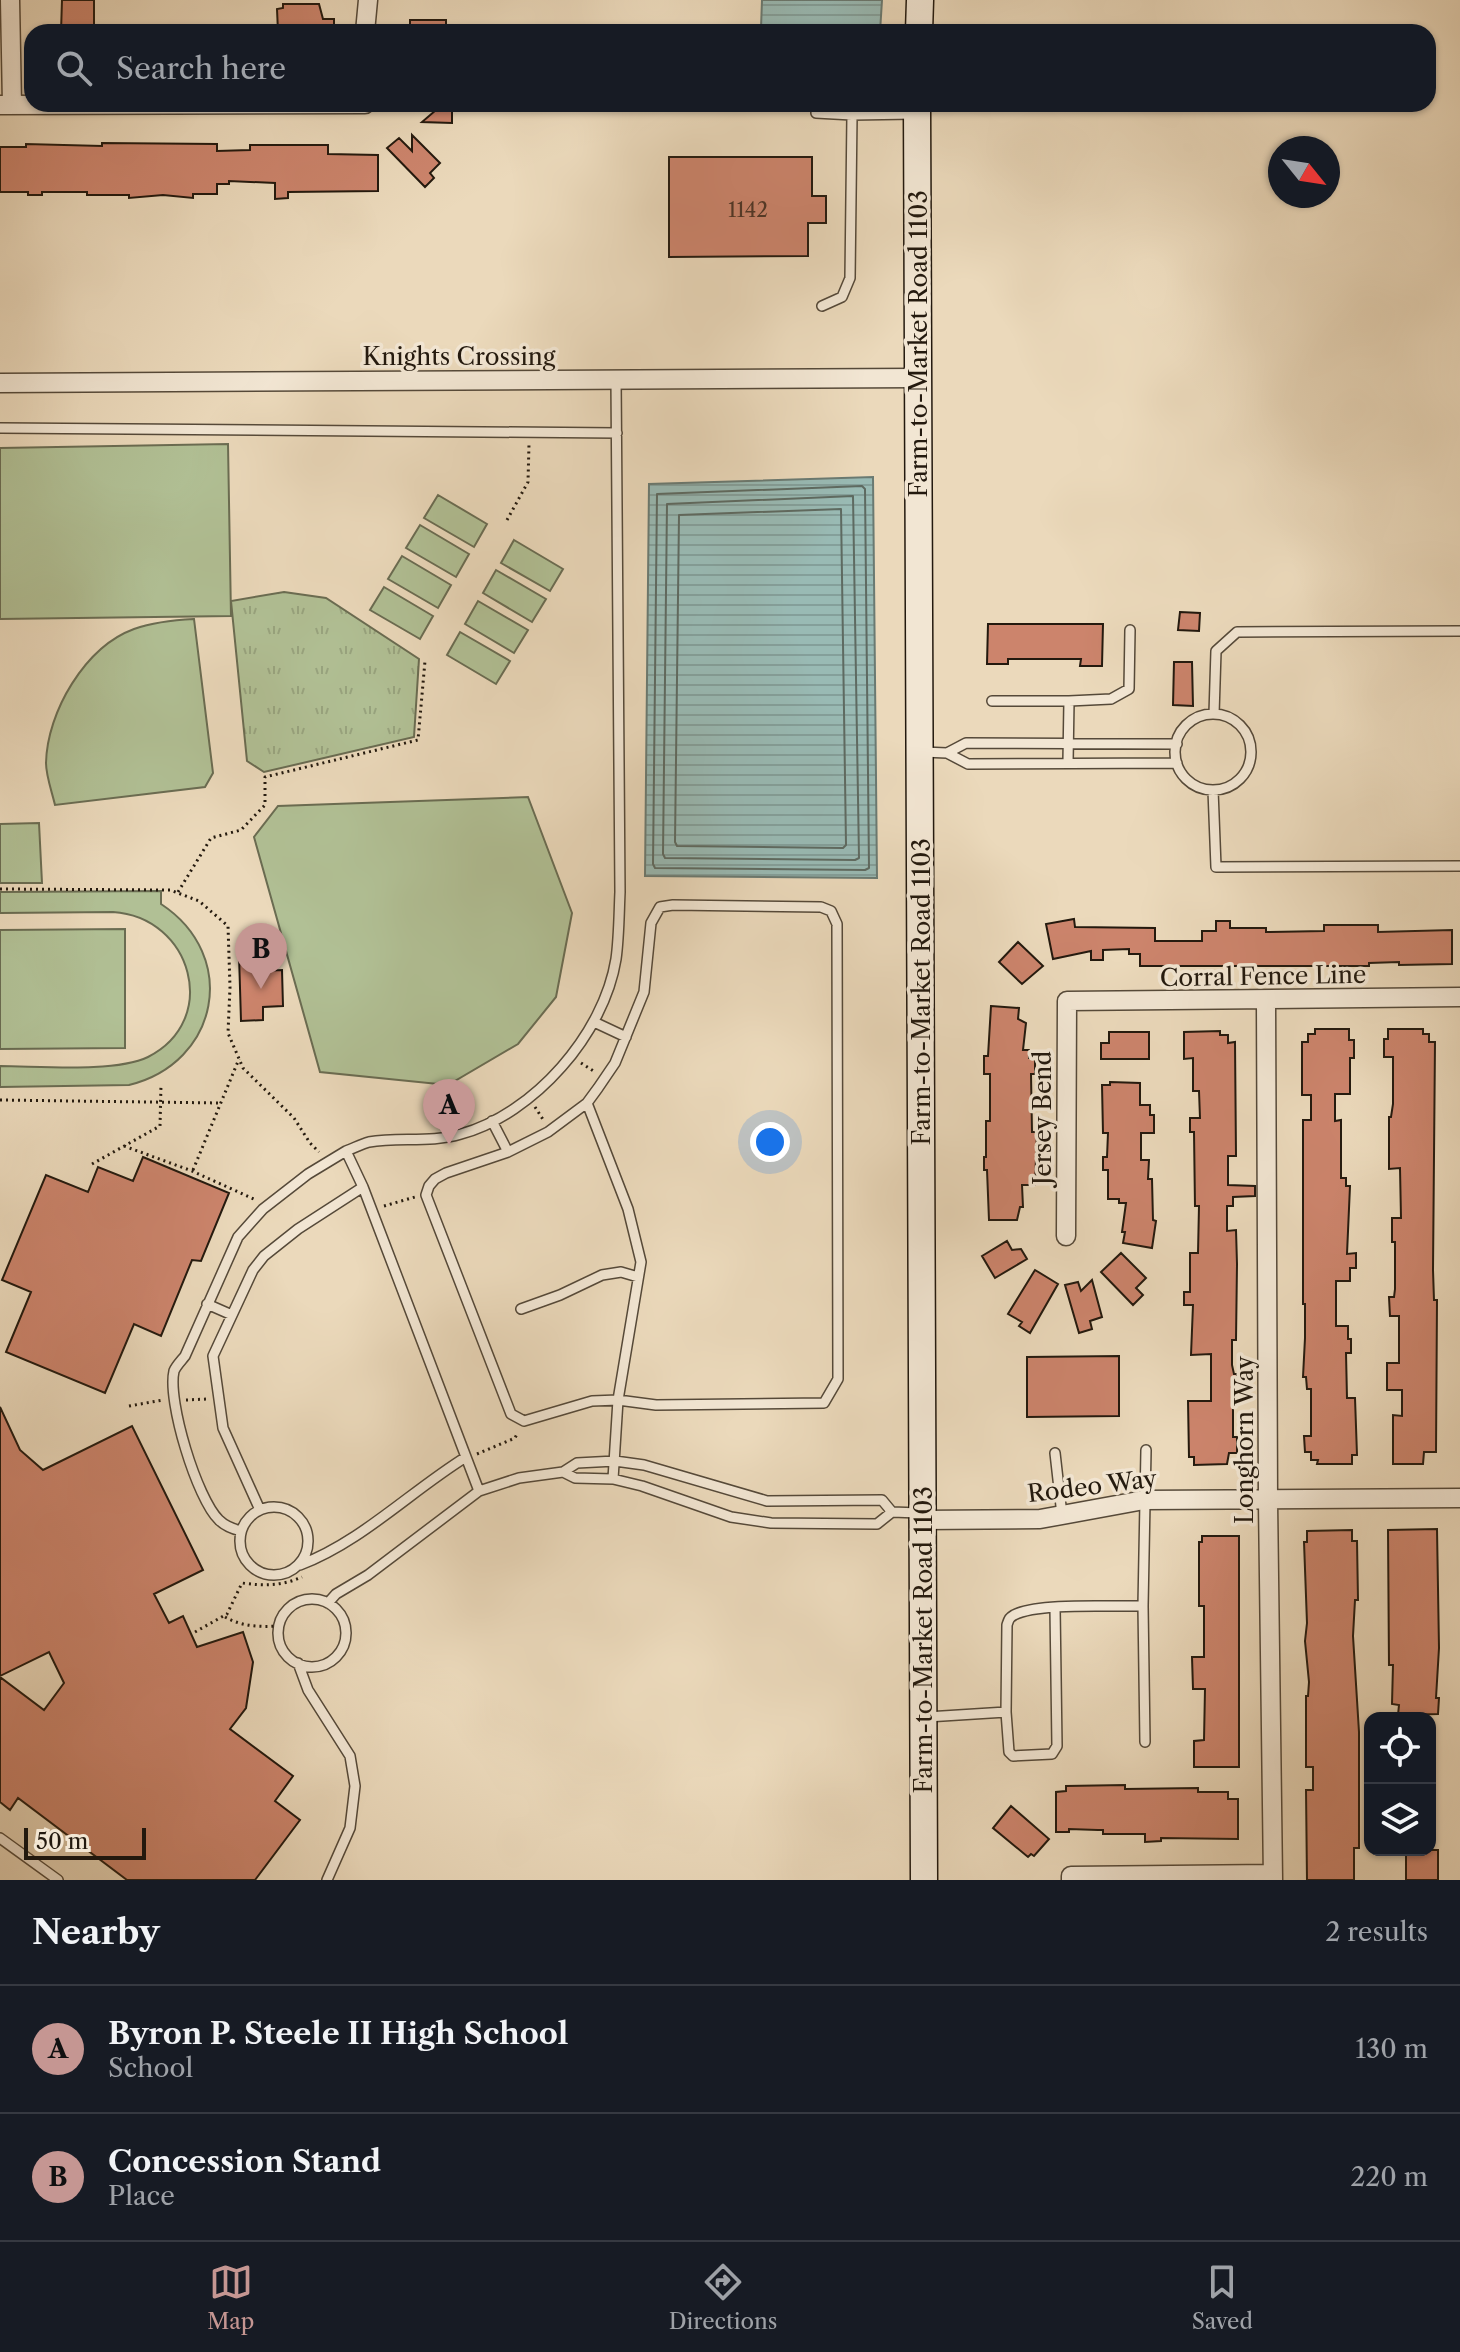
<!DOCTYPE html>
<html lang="en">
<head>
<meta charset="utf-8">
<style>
  :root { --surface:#171b24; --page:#20242c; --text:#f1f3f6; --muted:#9ea1a6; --line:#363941; --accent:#c59692 }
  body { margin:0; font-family:"Libre Caslon Text",serif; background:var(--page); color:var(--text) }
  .controls { position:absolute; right:24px; bottom:24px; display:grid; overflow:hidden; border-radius:16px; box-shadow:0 2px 6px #0004 }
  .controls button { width:72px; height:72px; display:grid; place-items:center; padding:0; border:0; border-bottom:2px solid var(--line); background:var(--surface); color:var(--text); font:40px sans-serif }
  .compass { position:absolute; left:1268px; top:136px; width:72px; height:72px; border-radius:50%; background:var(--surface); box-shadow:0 2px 6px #0004; rotate:120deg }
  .scale { position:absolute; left:24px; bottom:20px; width:122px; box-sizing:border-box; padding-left:8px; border:4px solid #23190e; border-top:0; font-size:22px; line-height:28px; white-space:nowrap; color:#23190e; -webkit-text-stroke:6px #f2e6d3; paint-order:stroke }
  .you { position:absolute; left:770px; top:1142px; width:28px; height:28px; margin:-20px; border:6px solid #fff; border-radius:50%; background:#1a73e8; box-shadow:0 0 0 12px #1a73e833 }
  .badge { display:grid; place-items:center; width:52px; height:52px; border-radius:50%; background:var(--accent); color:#111; font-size:26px; font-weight:700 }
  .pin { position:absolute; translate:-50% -66px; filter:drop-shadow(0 2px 4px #0008) }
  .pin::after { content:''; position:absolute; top:42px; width:28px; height:24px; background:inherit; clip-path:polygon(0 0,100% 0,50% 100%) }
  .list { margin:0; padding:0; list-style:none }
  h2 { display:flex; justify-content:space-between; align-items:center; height:104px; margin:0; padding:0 32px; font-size:34px }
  h2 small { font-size:26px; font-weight:400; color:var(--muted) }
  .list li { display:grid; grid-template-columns:52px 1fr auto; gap:24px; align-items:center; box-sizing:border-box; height:128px; padding:0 32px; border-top:2px solid var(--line) }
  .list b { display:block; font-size:30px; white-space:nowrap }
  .list p { margin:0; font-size:26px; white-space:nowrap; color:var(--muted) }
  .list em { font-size:26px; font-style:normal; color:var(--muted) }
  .icon { flex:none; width:44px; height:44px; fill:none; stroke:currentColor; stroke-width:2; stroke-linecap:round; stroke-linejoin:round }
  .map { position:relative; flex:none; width:1460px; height:1880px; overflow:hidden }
  .search { position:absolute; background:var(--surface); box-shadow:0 2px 6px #0004; left:24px; right:24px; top:24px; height:88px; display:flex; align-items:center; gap:20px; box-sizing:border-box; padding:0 28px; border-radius:24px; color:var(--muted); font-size:30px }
  .sheet { height:360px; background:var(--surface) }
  nav { display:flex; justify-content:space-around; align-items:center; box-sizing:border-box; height:112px; border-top:2px solid var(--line); background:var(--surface); font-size:22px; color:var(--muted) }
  nav a { display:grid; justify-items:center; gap:4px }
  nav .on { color:var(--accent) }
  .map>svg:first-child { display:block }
</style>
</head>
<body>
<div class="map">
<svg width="1460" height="1880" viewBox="0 0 1460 1880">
  <defs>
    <pattern id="park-tufts" width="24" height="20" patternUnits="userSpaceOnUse" patternTransform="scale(2)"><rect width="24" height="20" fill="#b1c095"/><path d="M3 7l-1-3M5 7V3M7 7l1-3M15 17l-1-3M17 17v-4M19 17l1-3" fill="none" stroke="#98a47f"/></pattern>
    <pattern id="water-rules" width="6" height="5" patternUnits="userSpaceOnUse" patternTransform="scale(2)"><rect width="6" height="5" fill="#99bab4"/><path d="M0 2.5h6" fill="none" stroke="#849f9a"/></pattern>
  </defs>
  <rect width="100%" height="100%" fill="#ebd9bb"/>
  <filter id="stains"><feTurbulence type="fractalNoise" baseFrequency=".0025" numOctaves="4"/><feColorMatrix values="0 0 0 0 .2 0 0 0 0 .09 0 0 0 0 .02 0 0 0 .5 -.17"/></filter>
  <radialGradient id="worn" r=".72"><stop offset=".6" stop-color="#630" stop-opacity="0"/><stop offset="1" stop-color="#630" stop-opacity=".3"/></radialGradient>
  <path fill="#b1c095" stroke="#6a6c52" stroke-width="2" d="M228,444L231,616L0,619V448Z
    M438,495L487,524L474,547L424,518Z
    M420,525L469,554L456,577L406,548Z
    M514,540L563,569L550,591L501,563Z
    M402,556L451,585L438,608L388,579Z
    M496,570L546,599L532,622L483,593Z
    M384,587L433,616L420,639L370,610Z
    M478,601L528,630L514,653L465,624Z
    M194,619L213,773L205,787L55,805C52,792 46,776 46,763C47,712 85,647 134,629C154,622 173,620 194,619Z
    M460,632L510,661L496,684L447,655Z
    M528,797L572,913L556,997L518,1044L448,1085L320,1072L254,837L278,806Z
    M39,823L42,883H0V824Z
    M161,891V904C240,956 219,1063 129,1085L0,1087V1066C38,1066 115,1073 148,1057C221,1020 192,917 113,912L0,913V892Z
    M125,929V1048L0,1049V930Z"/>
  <path fill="url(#park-tufts)" stroke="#6a6c52" stroke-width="2" d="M284,592L326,598L419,659L414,737L264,772L247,761L231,601Z"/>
  <path fill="url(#water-rules)" stroke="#6a7a72" stroke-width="2" d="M762,0H882L880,32H765L761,28Z
    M873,477L877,878L645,876L649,484Z"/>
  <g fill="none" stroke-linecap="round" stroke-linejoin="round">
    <path stroke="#5e6a61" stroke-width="2" d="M862,486L865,489L869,868L865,870L655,868L653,864L657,494Z
      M853,496L859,858L855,860L665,858L663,854L667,504Z
      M841,509L846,845L843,848L677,846L675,842L679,515Z"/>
  </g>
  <path fill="#cc846c" stroke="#23190e" stroke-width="2" d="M62,0H94V32H61Z
    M283,4H319L323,19H334V32H278L277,9L283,8Z
    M410,20H446V32H410Z
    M443,104H452V123L422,122Z
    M412,135L440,163L430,173L434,178L425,187L387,148L399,138L412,151Z
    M102,143L217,144V151L250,150V145H328V154L378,155V191L288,192V198L275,199V183L229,181V184H217V194H193V198L163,195L129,198V195H87V192H42V195H28V192H0V147H26V144L102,146Z
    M669,157H812V196H826V223H808V256L669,257Z
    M1180,612L1200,613L1199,631L1178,630Z
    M988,624H1103L1102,666H1080L1081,659H1008V664H987Z
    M1174,662H1192L1193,706L1173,705Z
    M1074,919L1075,927L1155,928V941H1202V931H1216V921H1230V928H1266V932L1324,931V925H1378V932L1452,930V964L1399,965V962L1369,963V966H1140V954H1129V949L1103,950V960H1091V951L1053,959L1046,924Z
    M1018,942L1043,966L1022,984L999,962Z
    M263,954L264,971L282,970L283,1006L263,1007V1020L241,1021L239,955Z
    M991,1006L1019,1008L1018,1019L1026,1023L1023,1050H1029V1058H1035V1074H1031L1032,1132H1037L1035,1185H1022L1023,1207H1020L1017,1220H989L987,1170H984V1157H986V1121H990V1074H984V1056H988Z
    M1315,1029H1349V1040H1354V1058H1350V1094H1335V1121L1341,1120V1178H1346V1186H1350L1347,1254L1356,1253V1268H1350V1281H1336V1326H1348V1339H1351V1353H1346L1347,1398H1355L1357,1455H1352V1464H1317L1318,1460H1311V1452H1305L1304,1436H1311V1389H1307L1306,1377H1303L1305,1338V1304H1303V1120H1311V1095H1302V1042H1308V1034H1315Z
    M1388,1029H1423V1034H1429V1042H1435L1433,1270L1434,1300H1437L1436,1452H1424L1423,1464H1393V1415L1402,1416V1390H1387V1363H1399V1316H1390L1389,1297H1394L1395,1289V1242H1392V1218H1401L1400,1168L1389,1169V1117H1391L1393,1104V1057H1384V1039H1388Z
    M1220,1031V1035H1228V1043L1235,1042L1236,1156H1228V1185L1255,1186V1196L1233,1197V1206H1227V1231L1236,1230L1237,1264L1236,1340H1232V1365L1234,1374H1237V1391H1233V1437H1237V1453H1229L1227,1464L1194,1465V1457H1189L1188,1401H1211V1354L1191,1355L1193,1305H1184V1292H1190V1253H1198L1199,1206H1195L1194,1132H1190V1118H1200L1199,1091H1193V1058L1184,1059V1032Z
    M1109,1032H1149V1059H1101V1043H1109Z
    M1110,1082L1140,1083V1105H1150V1115H1154V1133H1141V1160H1149L1148,1179H1152L1153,1220L1156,1221L1152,1248L1123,1243L1125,1232H1122L1126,1203H1119V1199H1108V1170H1103V1157H1107L1108,1133H1103L1102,1085H1110Z
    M143,1157L229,1193L201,1261L192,1260L161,1336L134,1324L105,1393L6,1352L31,1292L2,1280L46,1175L88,1192L98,1167L133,1181Z
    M1007,1241L1012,1250L1021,1249L1027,1259L995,1278L982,1256Z
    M1121,1253L1146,1278L1136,1288L1143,1295L1133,1305L1101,1272Z
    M1035,1270L1058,1284L1030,1333L1019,1326L1022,1322L1008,1314Z
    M1092,1280L1102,1317L1090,1321L1092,1329L1079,1333L1065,1285L1078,1282L1081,1291Z
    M1119,1356V1416L1027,1417V1357Z
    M0,1407L20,1450L43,1470L132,1426L203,1570L154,1594L169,1623L183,1616L197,1647L243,1632L253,1662L246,1708L230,1729L293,1776L275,1801L300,1820L255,1880H127L18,1798L10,1810L0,1802V1677L44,1710L64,1683L49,1652L0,1676Z
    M1437,1529L1439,1648L1436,1698H1439L1438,1714L1398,1715L1399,1705L1392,1704L1393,1665H1389L1388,1530Z
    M1352,1530V1541H1357L1358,1600H1355L1353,1636L1359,1732V1848H1354V1880H1307L1306,1790H1313V1767H1306V1696H1308L1309,1682L1305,1641L1307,1623L1304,1542H1307V1531Z
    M1202,1536H1239V1767H1194V1741L1204,1740L1205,1689H1193L1192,1657H1204V1606H1199V1542H1202Z
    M1125,1785V1789L1198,1788V1792H1228V1799H1238V1839L1161,1838V1841L1145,1842V1834H1103V1830H1098L1069,1829V1832H1056V1792L1066,1791V1786Z
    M1011,1806L1049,1839L1034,1856L1031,1854L1028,1857L993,1828Z
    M1406,1850H1438V1880H1406Z"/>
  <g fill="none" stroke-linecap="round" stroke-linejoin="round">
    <g stroke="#554939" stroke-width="12">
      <path id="lane" d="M816,113L852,115
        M822,306L842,297L850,278L852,115L913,114
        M0,428L617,433
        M992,701H1069L1068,762
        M1069,701L1111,699L1129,689L1130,630
        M1214,714L1216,651L1237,632L1460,631
        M1175 752a38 38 0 1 1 76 0a38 38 0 1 1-76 0Z
        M923,752L947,753L968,764L1177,763
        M947,753L966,743L1177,744
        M1213,790L1216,867L1460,866
        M673,905L821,907L831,911L837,924L838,1379L824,1403L656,1405L618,1400L592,1401L524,1421L511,1414L426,1195L429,1186L435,1179L446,1173L508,1152L548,1132L587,1103L598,1088L615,1063L644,992L651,923L660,907Z
        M594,1022L626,1037
        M587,1103L628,1209L641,1262L618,1400L613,1479
        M492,1121L508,1152
        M207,1304L232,1315
        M521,1309L560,1295L602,1275L621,1272L638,1277
        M1055,1453L1062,1515
        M563,1472L575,1478L613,1479L642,1486L731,1517L771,1523L877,1524L892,1512L919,1513
        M479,1491L363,1187L346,1151C354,1148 362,1144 369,1142C399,1137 431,1143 461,1134C534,1114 604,1034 616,959C619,938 619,914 620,892L616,379
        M240 1541a34 34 0 1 1 68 0a34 34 0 1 1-68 0Z
        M260,1510L223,1428L213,1356L253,1270L264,1256L298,1229L363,1187
        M241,1531C233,1529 225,1526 219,1520C197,1499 167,1401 174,1371C176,1366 181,1361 185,1356L238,1237L263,1209L308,1174L346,1151
        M300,1565C361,1542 411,1491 466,1457
        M278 1633a34 34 0 1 1 68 0a34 34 0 1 1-68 0Z
        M328,1603L336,1594L368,1575L479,1491L519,1478L563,1472L577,1463L615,1461L644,1465L767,1501L882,1500L892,1512
        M1143,1606L1145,1742
        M298,1663L308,1690L350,1756L355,1786L350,1828L327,1880
        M1006,1712L1009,1752L1013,1756L1052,1754L1057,1746L1055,1608
        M927,1717L1006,1712L1007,1625C1009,1619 1009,1618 1014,1615C1038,1602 1114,1607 1143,1606L1146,1450
        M0,1838L58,1880"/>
    </g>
    <g stroke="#554939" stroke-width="21">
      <path id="street" d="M10,0L12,105
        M365,32L368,0
        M0,105L365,104
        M0,383L918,378
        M1266,1000L1268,1501L1273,1880
        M1066,1236L1067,1001L1460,997
        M922,1520L1040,1519L1144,1500L1460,1498
        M1071,1880V1876L1273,1874"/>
    </g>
    <g stroke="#23190e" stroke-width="29">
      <path id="secondary" d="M919,32L920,0
        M917,104L924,1880"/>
    </g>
    <path stroke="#23190e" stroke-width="3" stroke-dasharray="2 4" stroke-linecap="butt" d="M507,520L528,482L529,444
      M0,889L170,890L199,901L228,926L230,987L228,1033L243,1068L294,1118L310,1143L319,1152
      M178,892L211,838L241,830L265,805V777L418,740L425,661
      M581,1063L595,1072
      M0,1100L221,1103
      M535,1107L544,1121
      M124,1146L192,1171L256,1200
      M92,1164L160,1126L161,1084
      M193,1170L239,1059
      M384,1206L415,1197
      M186,1400L207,1399
      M129,1406L163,1400
      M477,1454L515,1438L518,1432
      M225,1617C243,1627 260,1627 279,1626
      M195,1632L227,1614L242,1583C264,1586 282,1586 302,1577"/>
    <use href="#lane" stroke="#f2e6d3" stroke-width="9"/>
    <use href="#street" stroke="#f2e6d3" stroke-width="18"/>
    <use href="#secondary" stroke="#f2e6d3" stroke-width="26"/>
  </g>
  <g text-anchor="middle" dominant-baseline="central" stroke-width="7" stroke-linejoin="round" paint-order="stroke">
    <g font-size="20" fill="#4d3426">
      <text x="748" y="210">1142</text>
    </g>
    <g font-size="24" fill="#23190e" stroke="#f2e6d3">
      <text transform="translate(918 344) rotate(-90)">Farm-to-Market Road 1103</text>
      <text x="459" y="356">Knights Crossing</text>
      <text transform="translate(1263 976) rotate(-1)">Corral Fence Line</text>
      <text transform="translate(921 992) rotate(-90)">Farm-to-Market Road 1103</text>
      <text transform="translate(1042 1118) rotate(-90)">Jersey Bend</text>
      <text transform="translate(1244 1440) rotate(-90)">Longhorn Way</text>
      <text transform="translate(1092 1486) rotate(-7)">Rodeo Way</text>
      <text transform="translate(923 1640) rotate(-90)">Farm-to-Market Road 1103</text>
    </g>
  </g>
  <rect width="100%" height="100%" filter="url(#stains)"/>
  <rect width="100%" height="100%" fill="url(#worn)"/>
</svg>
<div class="controls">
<button><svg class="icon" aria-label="locate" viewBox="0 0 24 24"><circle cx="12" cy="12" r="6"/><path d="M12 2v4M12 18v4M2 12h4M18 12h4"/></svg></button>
<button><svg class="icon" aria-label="layers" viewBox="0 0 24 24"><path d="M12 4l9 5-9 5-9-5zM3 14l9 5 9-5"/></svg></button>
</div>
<svg class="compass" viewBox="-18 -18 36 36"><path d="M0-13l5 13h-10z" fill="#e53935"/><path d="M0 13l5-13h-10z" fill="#9ea1a6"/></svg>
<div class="scale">50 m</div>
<div class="you"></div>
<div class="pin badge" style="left:449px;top:1145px">A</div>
<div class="pin badge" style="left:261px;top:989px">B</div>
<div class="search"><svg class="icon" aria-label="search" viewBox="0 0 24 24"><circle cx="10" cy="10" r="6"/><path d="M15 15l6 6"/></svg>Search here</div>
</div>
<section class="sheet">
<h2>Nearby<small>2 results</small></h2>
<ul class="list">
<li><span class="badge">A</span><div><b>Byron P. Steele II High School</b><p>School</p></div><em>130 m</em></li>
<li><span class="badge">B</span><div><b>Concession Stand</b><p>Place</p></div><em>220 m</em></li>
</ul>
</section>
<nav>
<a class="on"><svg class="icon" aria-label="map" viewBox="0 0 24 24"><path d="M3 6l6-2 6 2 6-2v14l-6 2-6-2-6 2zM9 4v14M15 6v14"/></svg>Map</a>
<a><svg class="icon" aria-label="directions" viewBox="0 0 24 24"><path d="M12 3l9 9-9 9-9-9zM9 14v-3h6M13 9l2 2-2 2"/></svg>Directions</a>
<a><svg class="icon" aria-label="saved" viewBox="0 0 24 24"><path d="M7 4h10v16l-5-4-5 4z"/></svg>Saved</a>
</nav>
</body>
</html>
